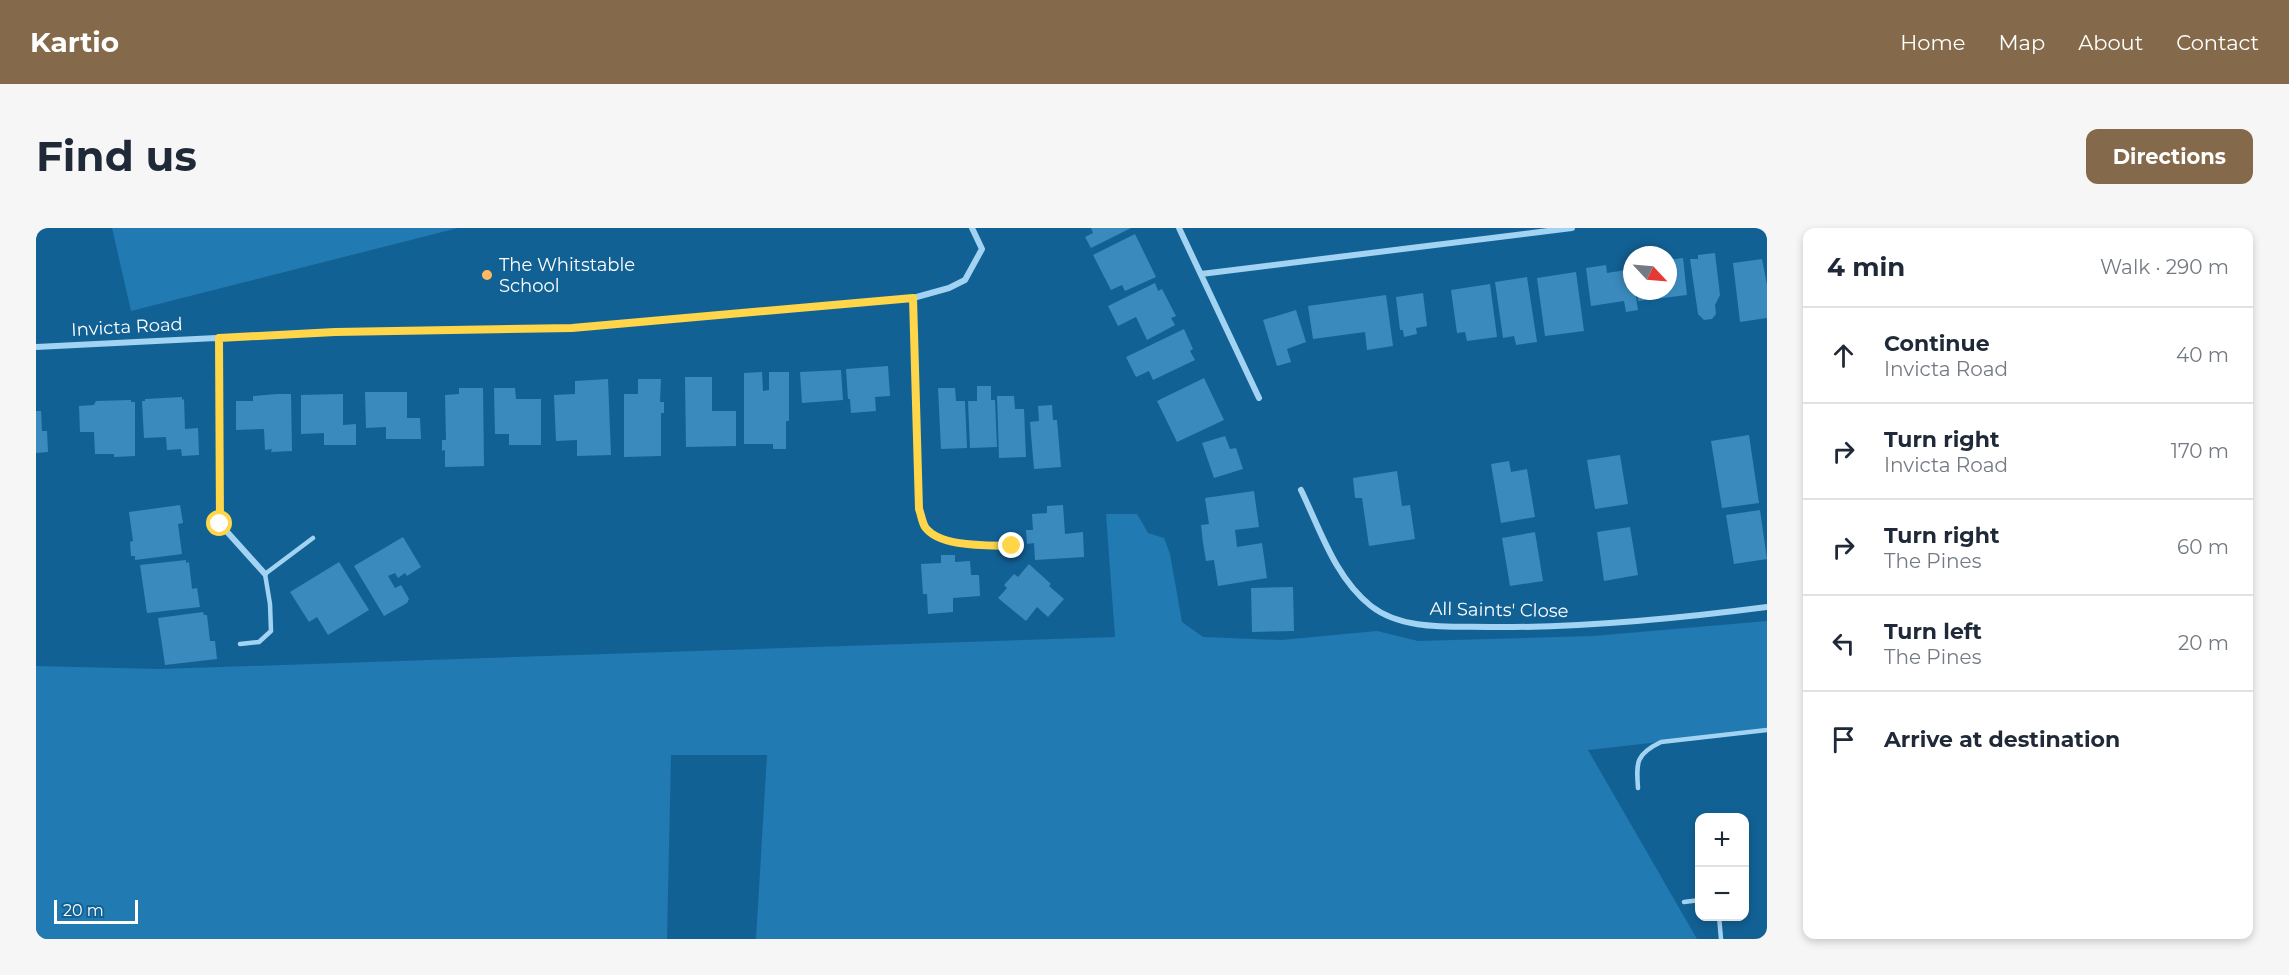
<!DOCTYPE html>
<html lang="en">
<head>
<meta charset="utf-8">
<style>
  :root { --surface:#fff; --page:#f6f6f7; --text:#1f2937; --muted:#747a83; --line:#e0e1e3; --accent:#846a4b }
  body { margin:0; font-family:Montserrat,sans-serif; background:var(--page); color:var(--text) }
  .controls { position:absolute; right:18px; bottom:18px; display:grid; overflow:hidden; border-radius:12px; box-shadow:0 3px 9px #0003 }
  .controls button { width:54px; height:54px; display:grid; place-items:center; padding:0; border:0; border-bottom:2px solid var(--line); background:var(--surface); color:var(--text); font:30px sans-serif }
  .compass { position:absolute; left:1587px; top:18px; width:54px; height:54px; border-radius:50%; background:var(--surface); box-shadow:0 3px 9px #0003; rotate:116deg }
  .scale { position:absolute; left:18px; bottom:15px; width:84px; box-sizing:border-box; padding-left:6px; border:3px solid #fff; border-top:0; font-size:16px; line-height:21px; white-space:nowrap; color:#fff; -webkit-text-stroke:4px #126195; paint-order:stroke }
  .stop { position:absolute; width:18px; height:18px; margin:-14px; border:4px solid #ffd54a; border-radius:50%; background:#fff }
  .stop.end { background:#ffd54a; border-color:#fff; box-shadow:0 2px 6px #0008 }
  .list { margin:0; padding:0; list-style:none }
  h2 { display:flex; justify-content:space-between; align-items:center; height:78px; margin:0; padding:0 24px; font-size:26px }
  h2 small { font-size:20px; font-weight:400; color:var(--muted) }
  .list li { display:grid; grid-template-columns:39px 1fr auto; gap:18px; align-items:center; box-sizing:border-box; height:96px; padding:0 24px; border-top:2px solid var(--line) }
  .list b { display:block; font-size:22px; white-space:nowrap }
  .list p { margin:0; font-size:20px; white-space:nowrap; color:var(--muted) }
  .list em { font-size:20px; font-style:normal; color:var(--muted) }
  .icon { flex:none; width:33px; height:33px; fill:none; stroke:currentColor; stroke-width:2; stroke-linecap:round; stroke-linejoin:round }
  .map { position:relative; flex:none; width:1731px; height:711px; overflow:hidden; border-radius:12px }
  header { display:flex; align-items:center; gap:36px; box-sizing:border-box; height:84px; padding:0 30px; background:var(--accent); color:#fff }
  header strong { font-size:28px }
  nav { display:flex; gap:33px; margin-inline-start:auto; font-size:21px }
  .intro { display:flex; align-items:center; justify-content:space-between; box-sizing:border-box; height:144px; padding:0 36px }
  h1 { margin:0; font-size:42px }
  .button { padding:15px 27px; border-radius:12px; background:var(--accent); color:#fff; font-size:21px; font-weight:700 }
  main { display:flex; gap:36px; padding:0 36px }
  aside { flex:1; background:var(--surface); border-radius:12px; box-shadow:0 3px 9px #0003 }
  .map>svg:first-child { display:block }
</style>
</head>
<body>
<header>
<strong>Kartio</strong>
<nav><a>Home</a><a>Map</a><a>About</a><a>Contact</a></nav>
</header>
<div class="intro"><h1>Find us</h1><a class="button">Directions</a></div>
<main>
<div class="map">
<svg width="1731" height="711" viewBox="0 0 1731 711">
  <rect width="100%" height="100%" fill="#126195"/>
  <path fill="#217ab2" d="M76,0H422L95,83Z
    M1070,286H1101L1112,305L1128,310L1134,326L1146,394L1167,409L1245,412L1341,403L1382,413L1557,408L1731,393V502L1552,522L1661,711H720L731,527H635L631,711H0V438L125,441L1079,409Z"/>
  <path fill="#3b8abd" d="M1055,0H1095L1055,20L1049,9L1057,5Z
    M1099,6L1120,49L1089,63L1086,57L1075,62L1057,27Z
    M1679,25L1684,67L1679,77L1680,86L1676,91L1668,92L1662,86L1654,31H1662V27Z
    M1647,30L1651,67L1602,73L1601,63H1632V32Z
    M1726,31L1731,57V90L1704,94L1697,35Z
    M1570,37L1571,45L1596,41V63H1599L1602,82L1590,84L1588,73L1555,78L1550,40Z
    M1540,44L1548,103L1509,108L1501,50Z
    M1491,49L1501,114L1480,117L1478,108L1467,110L1459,54Z
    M1119,55L1122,63L1126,61L1140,88L1135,90L1139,97L1111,112L1100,89L1082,98L1072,78Z
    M1454,56L1461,109L1431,113L1429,104L1421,105L1415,62Z
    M1387,65L1391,98L1380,100L1381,106L1368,109L1367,102H1364L1360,69Z
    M1350,67L1357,118L1331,122L1329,104L1277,111L1272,78Z
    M1260,82L1270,114L1251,121L1255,134L1241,138L1227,92Z
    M1148,101L1157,121L1154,123L1159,132L1117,152L1113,143L1100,149L1090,129Z
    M852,138L854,168L839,169L840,183L815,185L814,171H812L810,141Z
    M805,142L807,172L766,175L764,144Z
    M726,144L727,163L733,162V144H753V193H750V221H737V216H708V145Z
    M649,149H676V183H700V218L650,219Z
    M1168,150L1188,192L1141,214L1121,173Z
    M572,151L575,227L541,228V212L520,213L518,167L539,166V153Z
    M602,151H625L624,174H628V185H625V228L588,229V166H602Z
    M941,158H955V172H959L961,219L934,220L932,173H941Z
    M423,160H447L448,238L409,239V222L406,223V212H410L409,167L423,166Z
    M458,160H479L480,171H505V217H473V206H459Z
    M902,160H919L920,173H929L931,220L905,221Z
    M329,164H371V190H384L385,211H350V199L330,200Z
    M241,166H255L256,223L235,224L236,221L229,222L228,201L200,202V173H217V168Z
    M307,166V197L320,196V217H288V205L265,206V167Z
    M961,168H978L979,181H988L990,229L963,230Z
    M146,169V172L148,171L149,201L162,200L163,227L146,228L145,221L131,222L130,209L108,210L106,173H109V171Z
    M95,172V174H99V228L78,229V226H59L58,204H44L43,178L58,177L60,173Z
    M1016,177L1017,192H1021L1025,239L998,241L994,194L1003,193L1002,178Z
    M0,183H5L6,203H11L12,224L0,225Z
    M1713,207L1723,275L1686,280L1675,213Z
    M1189,208L1194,221L1200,220L1207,241L1178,250L1166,215Z
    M1584,227L1592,276L1559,281L1551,232Z
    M1473,233L1475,244L1491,241L1499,289L1465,295L1455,236Z
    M1361,243L1366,278L1374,277L1379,311L1333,318L1326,270H1319L1317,250Z
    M1218,263L1223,299L1199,302L1200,310L1201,319L1226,315L1231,350L1182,358L1178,332L1170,333L1167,315L1165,297L1173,296L1169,270Z
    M144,277L147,295L142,296L146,326L99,332V328H95L94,314L97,313L93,284Z
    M1027,277L1029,306L1047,304L1048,329L999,332L998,315L991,316L990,302H997L996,286L1011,285V278Z
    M1724,282L1731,331L1698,336L1690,287Z
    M1594,299L1602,347L1568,353L1561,304Z
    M1499,304L1507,353L1474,358L1466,310Z
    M367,309L385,339L371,348L369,345L362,350L359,345L352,348L359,360L365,357L373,371L371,375L348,388L318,338Z
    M905,327H919V334L934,333L935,347H943L944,368L917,370V384L892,386L891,366H887L885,336L905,335Z
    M150,332V335L153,334L156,361L161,360L164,379L111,385L104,337Z
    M303,334L333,382L292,407L281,389L273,394L254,364Z
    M993,336L1015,356L1013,358L1028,371L1012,389L1001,379L990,393L962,370L971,360L968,357L978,346L982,349Z
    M1257,359L1258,403L1216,404L1215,360Z
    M167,384L168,387H171L174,413H179L181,431L129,437L122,390Z"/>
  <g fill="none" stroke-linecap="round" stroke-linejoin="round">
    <path stroke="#a2d3f3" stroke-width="4.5" d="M204,416L223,414L235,403L234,376L229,346L277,310
      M1602,560C1600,534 1600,526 1625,514L1731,502
      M1648,674L1664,672
      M1683,688L1685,711"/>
    <path stroke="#a2d3f3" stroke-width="6" d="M1143,0L1223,170
      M1165,46L1536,0
      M877,70L883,281C885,286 886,294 889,299C905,320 953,317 976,318
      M183,110L184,296L229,346
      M0,119L299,104L535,100L877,70L913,60L929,52L946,21L936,0
      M1265,262C1284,301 1299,350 1335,378C1367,403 1415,398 1454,399C1547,400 1639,391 1731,379"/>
  </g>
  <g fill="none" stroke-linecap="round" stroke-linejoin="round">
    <path stroke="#ffd54a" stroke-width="8" d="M184,296L183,110L299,104L536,100L877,70L883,281C885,286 886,294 889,299C904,320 953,317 976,318"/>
  </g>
  <circle fill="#ffb963" stroke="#126195" stroke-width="2" cx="451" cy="47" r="6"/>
  <g text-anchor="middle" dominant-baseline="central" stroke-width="4.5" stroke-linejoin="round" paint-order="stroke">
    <g font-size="18" fill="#fff" stroke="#126195" text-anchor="start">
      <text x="463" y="37">The Whitstable<tspan x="463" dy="21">School</tspan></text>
    </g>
    <g font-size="18" fill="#fff" stroke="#126195">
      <text transform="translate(91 99) rotate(-3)">Invicta Road</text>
      <text transform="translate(1463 382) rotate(1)">All Saints' Close</text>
    </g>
  </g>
</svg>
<div class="controls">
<button>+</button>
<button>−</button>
</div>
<svg class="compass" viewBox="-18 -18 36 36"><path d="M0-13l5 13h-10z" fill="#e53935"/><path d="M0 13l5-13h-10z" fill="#747a83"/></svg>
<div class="scale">20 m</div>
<div class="stop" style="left:184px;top:296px"></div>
<div class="stop end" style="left:976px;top:318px"></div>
</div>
<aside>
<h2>4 min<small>Walk · 290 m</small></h2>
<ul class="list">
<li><svg class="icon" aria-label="ahead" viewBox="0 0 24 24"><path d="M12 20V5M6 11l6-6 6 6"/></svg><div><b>Continue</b><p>Invicta Road</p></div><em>40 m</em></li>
<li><svg class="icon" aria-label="right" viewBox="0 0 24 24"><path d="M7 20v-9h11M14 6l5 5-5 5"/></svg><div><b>Turn right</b><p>Invicta Road</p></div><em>170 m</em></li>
<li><svg class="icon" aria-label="right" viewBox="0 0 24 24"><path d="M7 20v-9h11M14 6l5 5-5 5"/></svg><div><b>Turn right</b><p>The Pines</p></div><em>60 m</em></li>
<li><svg class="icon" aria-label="left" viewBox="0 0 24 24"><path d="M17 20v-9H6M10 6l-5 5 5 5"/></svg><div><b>Turn left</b><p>The Pines</p></div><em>20 m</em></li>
<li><svg class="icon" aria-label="arrive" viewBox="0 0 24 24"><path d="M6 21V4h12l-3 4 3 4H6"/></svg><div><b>Arrive at destination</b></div></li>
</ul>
</aside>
</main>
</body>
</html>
